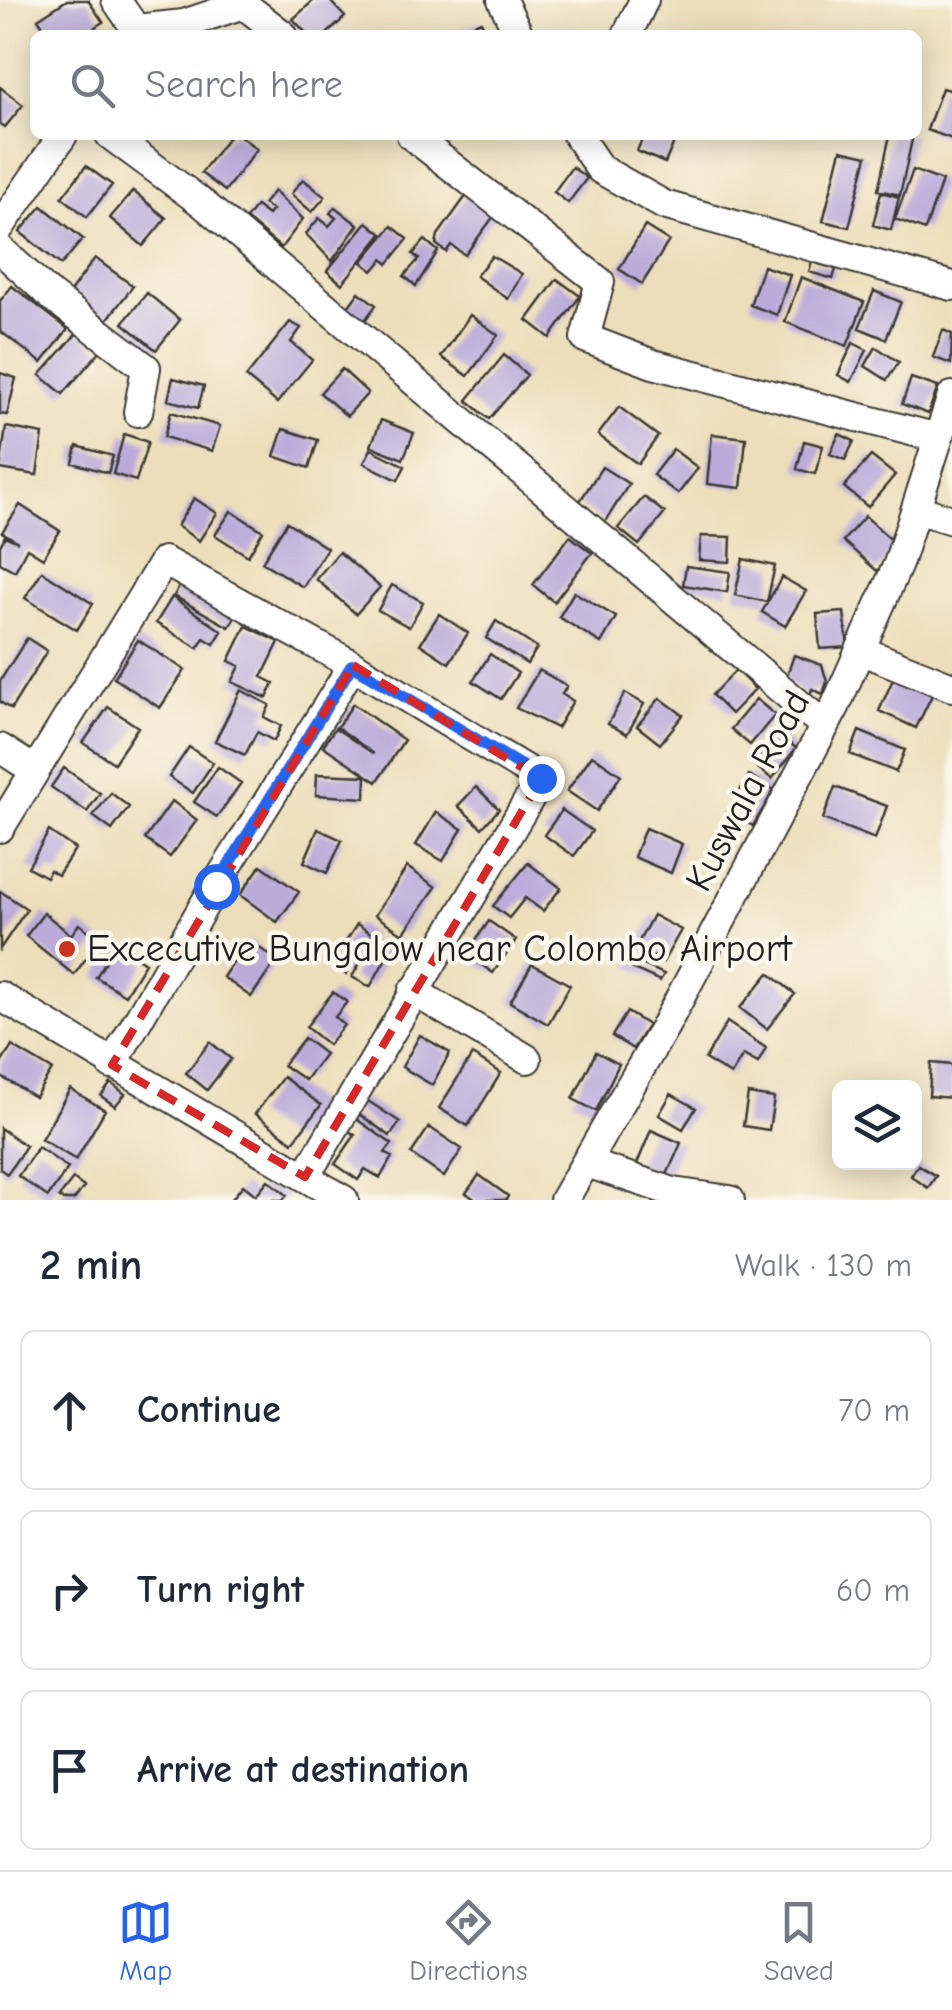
<!DOCTYPE html>
<html lang="en">
<head>
<meta charset="utf-8">
<style>
  :root { --surface:#fff; --page:#f6f6f7; --text:#1f2937; --muted:#747a83; --line:#e0e1e3; --accent:#2563eb }
  body { margin:0; font-family:"Comic Neue",sans-serif; background:var(--page); color:var(--text) }
  .controls { position:absolute; right:30px; bottom:30px; display:grid; overflow:hidden; border-radius:15px; box-shadow:0 5px 25px #0003 }
  .controls button { width:90px; height:90px; display:grid; place-items:center; padding:0; border:0; border-bottom:2px solid var(--line); background:var(--surface); color:var(--text); font:50px sans-serif }
  .stop { position:absolute; width:30px; height:30px; margin:-22px; border:8px solid #2563eb; border-radius:50%; background:#fff }
  .stop.end { background:#2563eb; border-color:#fff; box-shadow:0 2px 10px #0008 }
  .list { margin:0; padding:0; list-style:none }
  h2 { display:flex; justify-content:space-between; align-items:center; height:130px; margin:0; padding:0 40px; font-size:42px }
  h2 small { font-size:32px; font-weight:400; color:var(--muted) }
  .list li { display:grid; grid-template-columns:65px 1fr auto; gap:30px; align-items:center; box-sizing:border-box; height:160px; margin:0 20px 20px; padding:0 20px; border:2px solid var(--line); border-radius:15px }
  .list b { display:block; font-size:38px; white-space:nowrap }
  .list em { font-size:32px; font-style:normal; color:var(--muted) }
  .icon { flex:none; width:55px; height:55px; fill:none; stroke:currentColor; stroke-width:2; stroke-linecap:round; stroke-linejoin:round }
  .map { position:relative; flex:none; width:952px; height:1200px; overflow:hidden }
  .search { position:absolute; background:var(--surface); box-shadow:0 5px 25px #0003; left:30px; right:30px; top:30px; height:110px; display:flex; align-items:center; gap:25px; box-sizing:border-box; padding:0 35px; border-radius:15px; color:var(--muted); font-size:38px }
  .sheet { height:670px; background:var(--surface) }
  nav { display:flex; justify-content:space-around; align-items:center; box-sizing:border-box; height:140px; border-top:2px solid var(--line); background:var(--surface); font-size:28px; color:var(--muted) }
  nav a { display:grid; justify-items:center; gap:5px }
  nav .on { color:var(--accent) }
  .map>svg:first-child { display:block }
</style>
</head>
<body>
<div class="map">
<svg width="952" height="1200" viewBox="0 0 952 1200">
  <rect width="100%" height="100%" fill="#fbf7ec"/>
  <filter id="ink" filterUnits="userSpaceOnUse"><feTurbulence type="fractalNoise" baseFrequency=".01" numOctaves="2"/><feDisplacementMap in="SourceGraphic" scale="20" xChannelSelector="R" yChannelSelector="G"/><feConvolveMatrix kernelMatrix="1 2 1 2 8 2 1 2 1" color-interpolation-filters="sRGB"/></filter>
  <filter id="wash" filterUnits="userSpaceOnUse"><feTurbulence type="fractalNoise" baseFrequency=".0048" numOctaves="4" result="noise"/><feDisplacementMap in="SourceGraphic" scale="40" xChannelSelector="R" yChannelSelector="G"/><feGaussianBlur stdDeviation="2.25" result="paint"/><feColorMatrix in="noise" values="0 0 0 0 0 0 0 0 0 0 0 0 0 0 0 0 0 1.4 0 .05"/><feComposite in="paint" operator="in"/></filter>
  <g filter="url(#wash)">
    <rect width="100%" height="100%" fill="#ecdeba"/>
    <g id="blocks">
      <path fill="#bbaada" d="M67,0H88L103,22L95,27L101,35H49L38,19Z
        M314,0H329L345,17L326,35H308L293,19Z
        M481,21L488,35H451Z
        M0,87L23,105L5,127L0,124Z
        M942,88L952,91V139L927,130Z
        M230,135H239L257,149L225,191L201,173Z
        M644,135H677L665,163L637,151Z
        M890,135H913L900,195L878,190Z
        M841,150L867,156L849,227L823,221Z
        M86,166L112,185L87,217L62,197Z
        M572,167L587,178L568,203L554,192Z
        M913,170L942,181L925,230L895,219Z
        M303,179L325,197L312,212L291,194Z
        M133,191L166,218L143,246L110,218Z
        M274,191L303,219L281,248L246,219L256,206L268,215L272,210L263,204Z
        M469,192L497,212L465,255L451,245L446,252L436,244L438,235Z
        M881,192L899,197L891,230L873,225Z
        M42,206L83,239L61,265L20,232Z
        M335,207L358,225L332,261L306,234L319,218L329,226L336,218L330,213Z
        M367,222L382,234L342,284L327,271Z
        M392,226L408,239L388,264L383,259L373,271L362,262Z
        M645,226L669,241L642,284L619,269Z
        M425,240L438,251L416,286L404,276L419,259L413,254Z
        M492,256L522,274L508,299L476,276Z
        M95,258L133,286L107,320L70,292Z
        M812,262L836,269L833,279L809,272Z
        M763,266L790,275L777,315L750,305Z
        M801,277L864,302L847,346L785,322Z
        M557,279L580,296L550,338L527,320Z
        M12,286L68,329L42,363L0,331V301Z
        M874,291L901,302L886,339L859,328Z
        M359,292L376,305L363,323L346,310Z
        M147,293L180,320L156,350L123,323Z
        M470,315L498,335L468,376L441,357Z
        M290,322L301,328L291,342L312,360L277,403L246,377Z
        M943,330L952,334L951,364L933,357Z
        M79,331L101,350L63,394L40,375Z
        M853,343L867,350L851,382L838,375Z
        M876,347L899,362L887,380L865,366Z
        M504,355L527,375L489,419L467,400Z
        M342,369L368,393L347,416L320,393Z
        M0,373L16,378L7,415L0,414Z
        M173,378L204,386L198,408L168,400Z
        M911,378L938,387L928,414L902,404Z
        M619,407L658,436L638,464L598,435Z
        M171,412L220,426L212,451L164,437Z
        M381,420L414,433L403,459L371,446Z
        M6,427L43,434L37,475L0,469Z
        M283,429L318,440L309,468L274,456Z
        M124,434L148,442L136,481L113,474Z
        M712,434L746,438L741,488L707,484Z
        M839,434L854,441L845,460L830,454Z
        M804,441L823,446L815,474L797,469Z
        M77,446L113,456L108,473L73,463Z
        M371,449L405,466L398,480L364,463Z
        M673,449L698,468L678,494L653,475Z
        M871,456L895,475L868,507L844,487Z
        M602,467L629,484L605,522L578,504Z
        M644,497L665,513L639,545L618,528Z
        M194,498L217,513L199,541L177,526Z
        M20,505L60,531L43,558L27,548L15,571L0,563V546L5,536L18,542L2,532Z
        M231,511L263,531L248,556L215,535Z
        M865,516L898,546L877,571L843,541Z
        M287,522L327,548L303,587L262,562Z
        M570,536L592,553L554,602L533,585Z
        M701,536L731,537L730,562L699,560Z
        M339,552L380,587L356,614L316,579Z
        M743,559L775,566L767,602L735,595Z
        M686,566L730,572L727,592L683,585Z
        M42,571L93,604L77,630L25,598Z
        M184,577L240,609L229,627L174,596Z
        M782,577L806,591L785,626L762,612Z
        M392,585L423,602L409,627L378,610Z
        M574,592L616,617L601,643L559,617Z
        M172,597L222,631L214,644L204,638L198,648L156,623Z
        M844,612L848,647L820,649L817,614Z
        M439,614L468,633L449,663L420,644Z
        M496,621L537,648L527,664L486,638Z
        M246,626L279,642L262,677L274,683L267,698L232,682L240,666L229,661Z
        M27,638L47,651L11,709L0,702V681Z
        M138,640L185,670L160,708L114,678Z
        M490,654L518,673L501,699L473,681Z
        M794,655L822,665L827,682L823,694L812,689L809,698L785,681Z
        M539,670L567,686L562,694L573,701L557,728L516,708Z
        M736,670L755,689L731,714L712,695Z
        M894,677L932,695L916,728L879,711Z
        M241,690L270,705L264,717L281,726L274,741L257,732L245,755L215,741Z
        M625,693L644,704L627,734L608,724Z
        M660,698L683,715L660,744L637,726Z
        M756,699L775,715L750,745L731,729Z
        M353,704L404,740L377,782L323,746L335,728L374,754L337,727Z
        M108,707L138,727L114,763L83,743Z
        M859,731L905,750L896,772L850,754Z
        M777,733L796,748L772,779L753,764Z
        M189,747L213,763L193,793L169,777Z
        M592,755L621,775L597,811L567,791Z
        M218,767L241,783L217,817L194,802Z
        M64,768L100,793L87,812L51,787Z
        M317,774L366,776L365,798L316,795Z
        M749,775L774,790L753,826L728,812Z
        M476,787L499,809L482,828L458,806Z
        M835,787L887,806L875,839L823,819Z
        M111,793L129,807L112,830L93,816Z
        M172,801L197,820L170,857L145,839Z
        M562,810L592,831L574,856L544,835Z
        M436,812L462,829L443,861L416,845Z
        M645,828L682,844L671,873L634,857Z
        M318,829L342,840L327,873L304,862Z
        M49,831L75,849L58,875L50,870L46,877L28,867Z
        M528,863L561,888L543,911L525,898L509,918L493,906Z
        M261,865L299,892L277,922L240,895Z
        M407,867L436,887L403,934L375,915Z
        M0,891L27,909L0,949Z
        M44,913L71,935L79,924L100,939L74,975L26,936Z
        M653,915L681,930L663,962L636,947Z
        M489,921L516,940L493,973L466,954Z
        M357,924L372,934L346,974L331,965Z
        M248,940L277,960L251,997L223,977Z
        M373,940L390,951L370,987L352,977Z
        M116,945L145,963L125,995L96,977Z
        M633,960L664,974L660,981L629,967Z
        M532,964L570,985L548,1024L510,1002Z
        M769,973L795,994L767,1029L740,1008Z
        M333,992L347,1002L335,1017L344,1025L328,1045L306,1027Z
        M627,1012L648,1025L633,1049L612,1036Z
        M727,1022L766,1048L758,1063L743,1055L731,1075L705,1059Z
        M420,1035L450,1053L432,1085L402,1067Z
        M304,1038L325,1054L305,1080L283,1065Z
        M210,1042L231,1059L207,1090L186,1073Z
        M12,1046L52,1070L35,1097L0,1076V1065Z
        M596,1052L619,1064L596,1111L573,1099Z
        M472,1055L501,1073L468,1126L439,1108Z
        M931,1063L952,1065V1098L929,1096Z
        M283,1077L321,1105L293,1142L255,1114Z
        M111,1083L125,1094L115,1106L101,1096Z
        M70,1089L105,1110L76,1160L41,1139Z
        M671,1094L696,1108L683,1129L659,1115Z
        M748,1094L774,1098L769,1130L743,1126Z
        M362,1097L400,1122L390,1136L353,1110Z
        M349,1114L392,1144L385,1153L392,1157L380,1178L365,1169L358,1180L335,1164L355,1135L341,1126Z
        M429,1127L462,1149L444,1177L411,1154Z
        M0,1128L26,1146L7,1174L0,1169Z
        M651,1130L681,1143L666,1177L637,1164Z
        M38,1147L68,1168L48,1197L18,1176Z
        M918,1165L936,1176L928,1188L911,1176Z
        M479,1175L508,1196L506,1200H476L466,1193Z
        M73,1179L84,1187L74,1200H63L59,1197Z
        M268,1180L287,1195L283,1200H231L243,1185L256,1195Z"/>
    </g>
  </g>
  <g filter="url(#ink)">
    <use href="#blocks" fill-opacity="0" stroke="#3b3934" stroke-width="2.5"/>
    <g fill="none" stroke-linecap="round" stroke-linejoin="round">
      <g stroke="#3b3934" stroke-width="32">
        <path id="minor" d="M116,0L136,29L132,35
          M502,0L519,35
          M136,29L184,24L243,4L283,35
          M627,35L644,0
          M110,135L202,203L825,726
          M411,135L600,282L585,338L653,364L938,438
          M577,135L600,169L664,205L952,286
          M0,227L63,135
          M0,249L50,295L146,368L138,412
          M916,509L952,520
          M860,650L952,687
          M0,748L34,770
          M0,828L164,561L353,665
          M413,991L527,1059
          M0,996L344,1200
          M112,1065L215,886L353,665L541,779L305,1177
          M587,1163L673,1192L730,1200
          M564,1200L665,1026L835,707L898,564L952,396"/>
      </g>
      <use href="#minor" stroke="#fff" stroke-width="28"/>
    </g>
  </g>
  <g fill="none" stroke-linecap="round" stroke-linejoin="round" filter="url(#ink)">
    <path stroke="#2563eb" stroke-width="12" d="M216,886L352,665L541,778"/>
  </g>
  <path fill="none" stroke="#d62828" stroke-width="8" stroke-dasharray="20 12" stroke-linejoin="round" d="M353,665L541,779L305,1177L112,1065Z"/>
  <circle fill="#c8321e" stroke="#fbf7ec" stroke-width="4" cx="67" cy="949" r="10"/>
  <g text-anchor="middle" dominant-baseline="central" stroke-width="9" stroke-linejoin="round" paint-order="stroke">
    <g font-size="38" fill="#1c1c1c" stroke="#fbf7ec">
      <text transform="translate(748 791) rotate(-62)">Kuswala Road</text>
    </g>
    <g font-size="38" fill="#1c1c1c" stroke="#fbf7ec" text-anchor="start">
      <text x="87" y="949">Excecutive Bungalow near Colombo Airport</text>
    </g>
  </g>
</svg>
<div class="controls">
<button><svg class="icon" aria-label="layers" viewBox="0 0 24 24"><path d="M12 4l9 5-9 5-9-5zM3 14l9 5 9-5"/></svg></button>
</div>
<div class="stop" style="left:216px;top:886px"></div>
<div class="stop end" style="left:541px;top:778px"></div>
<div class="search"><svg class="icon" aria-label="search" viewBox="0 0 24 24"><circle cx="10" cy="10" r="6"/><path d="M15 15l6 6"/></svg>Search here</div>
</div>
<section class="sheet">
<h2>2 min<small>Walk · 130 m</small></h2>
<ul class="list">
<li><svg class="icon" aria-label="ahead" viewBox="0 0 24 24"><path d="M12 20V5M6 11l6-6 6 6"/></svg><div><b>Continue</b></div><em>70 m</em></li>
<li><svg class="icon" aria-label="right" viewBox="0 0 24 24"><path d="M7 20v-9h11M14 6l5 5-5 5"/></svg><div><b>Turn right</b></div><em>60 m</em></li>
<li><svg class="icon" aria-label="arrive" viewBox="0 0 24 24"><path d="M6 21V4h12l-3 4 3 4H6"/></svg><div><b>Arrive at destination</b></div></li>
</ul>
</section>
<nav>
<a class="on"><svg class="icon" aria-label="map" viewBox="0 0 24 24"><path d="M3 6l6-2 6 2 6-2v14l-6 2-6-2-6 2zM9 4v14M15 6v14"/></svg>Map</a>
<a><svg class="icon" aria-label="directions" viewBox="0 0 24 24"><path d="M12 3l9 9-9 9-9-9zM9 14v-3h6M13 9l2 2-2 2"/></svg>Directions</a>
<a><svg class="icon" aria-label="saved" viewBox="0 0 24 24"><path d="M7 4h10v16l-5-4-5 4z"/></svg>Saved</a>
</nav>
</body>
</html>
